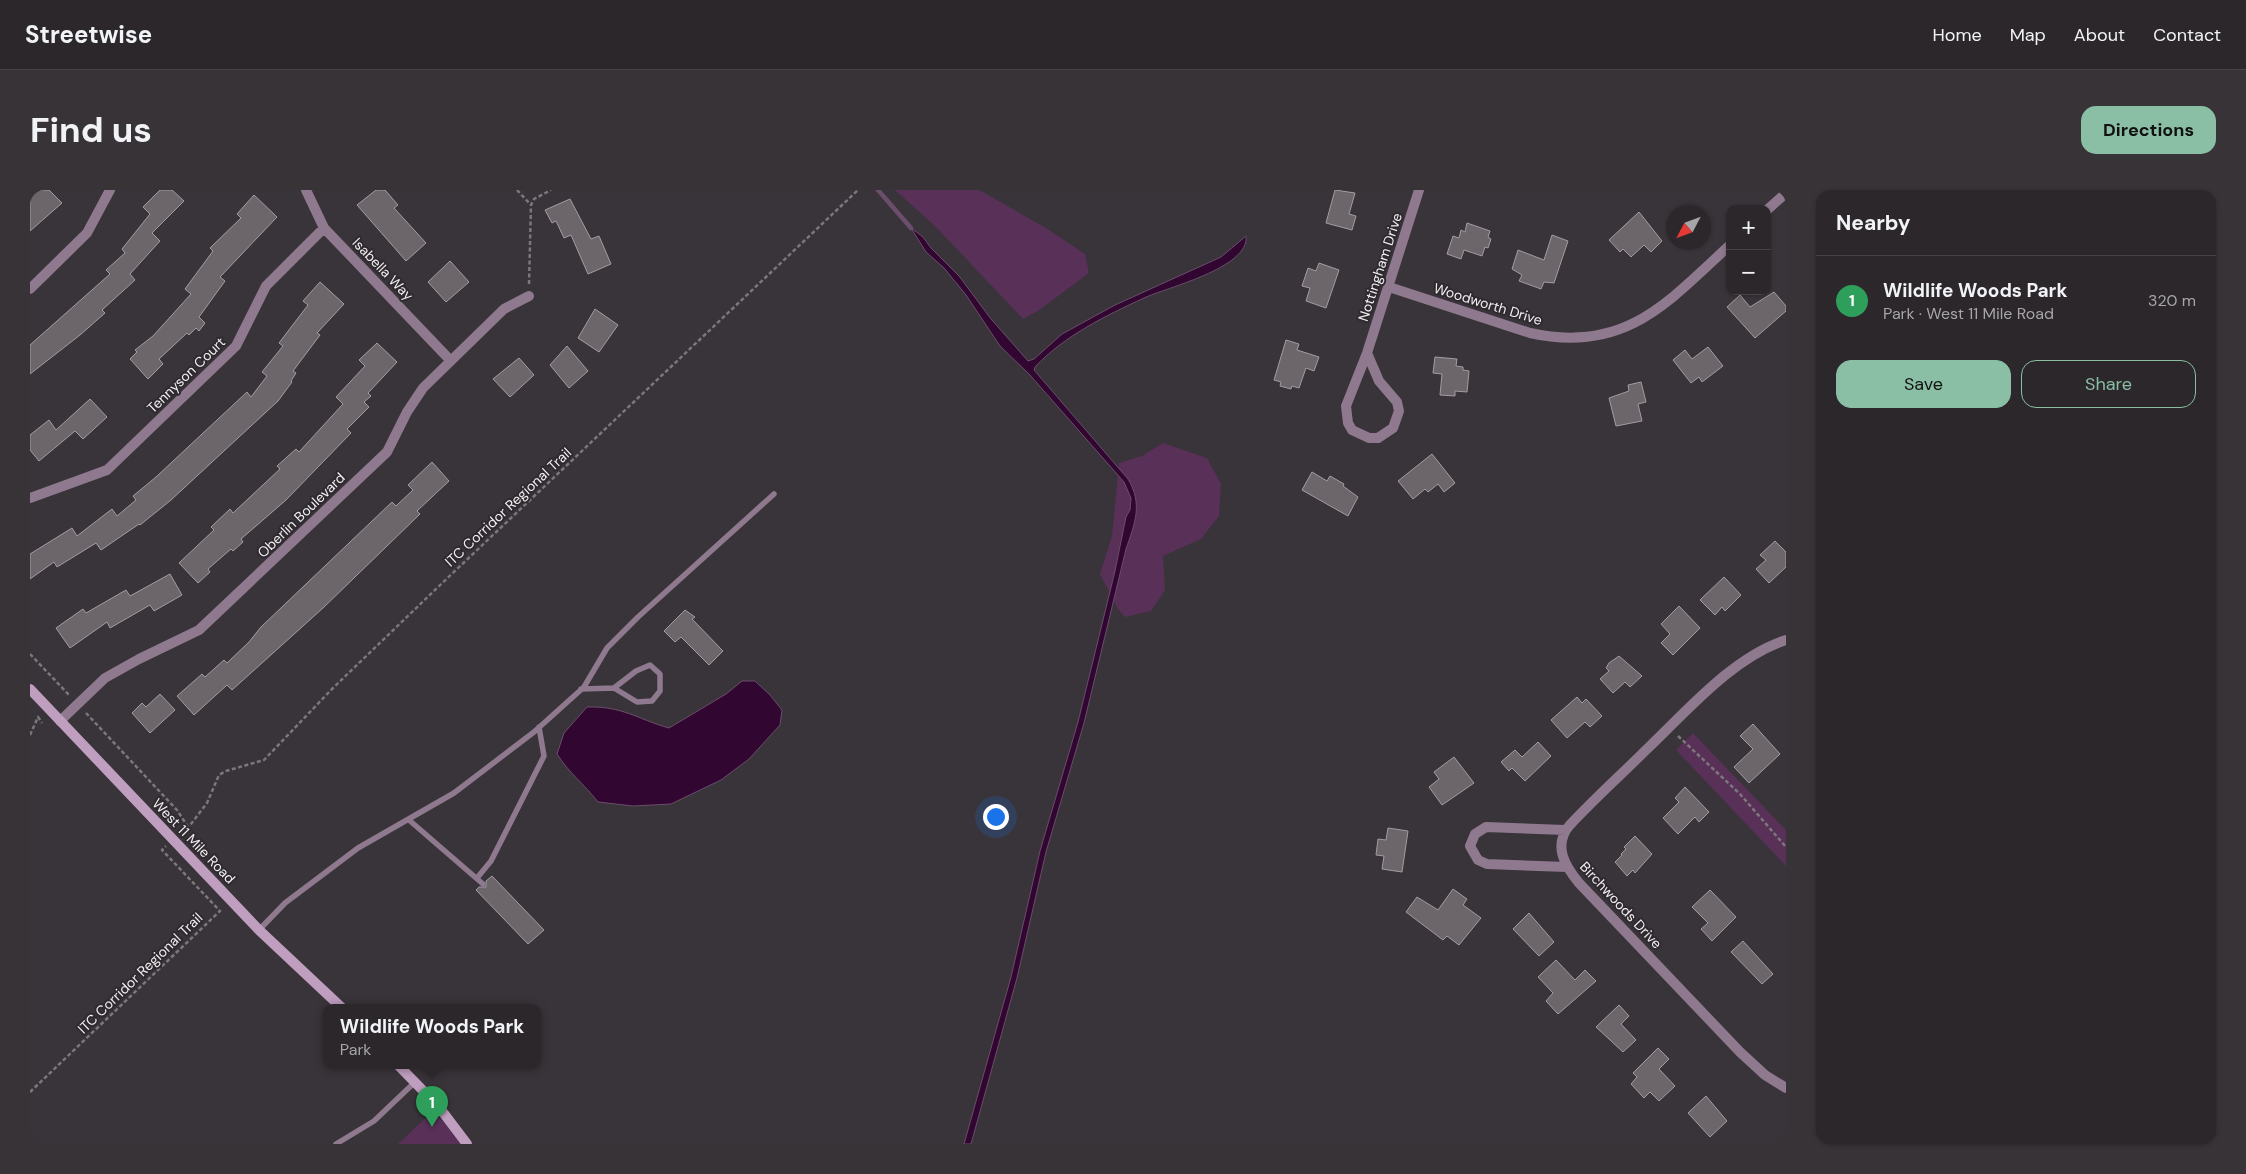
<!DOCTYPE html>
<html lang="en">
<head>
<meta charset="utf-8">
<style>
  :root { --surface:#2b272b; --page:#373337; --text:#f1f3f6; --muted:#a6a5a9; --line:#474447; --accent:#8abfa5 }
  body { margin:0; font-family:"DM Sans",sans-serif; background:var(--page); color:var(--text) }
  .controls { position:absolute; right:15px; top:15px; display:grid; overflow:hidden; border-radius:10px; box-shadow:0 1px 4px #0004 }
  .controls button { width:45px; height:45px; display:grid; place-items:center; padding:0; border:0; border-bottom:1px solid var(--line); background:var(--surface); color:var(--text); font:25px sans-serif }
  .compass { position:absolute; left:1636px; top:15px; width:45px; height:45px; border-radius:50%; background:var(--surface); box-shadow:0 1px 4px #0004; rotate:229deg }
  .you { position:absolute; left:965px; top:626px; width:18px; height:18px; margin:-12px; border:4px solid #fff; border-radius:50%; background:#1a73e8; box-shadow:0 0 0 8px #1a73e833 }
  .badge { display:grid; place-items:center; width:32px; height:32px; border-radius:50%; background:var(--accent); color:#fff; font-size:16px; font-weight:700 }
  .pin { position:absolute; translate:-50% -41px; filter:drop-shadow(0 1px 2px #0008) }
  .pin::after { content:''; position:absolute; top:26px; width:18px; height:15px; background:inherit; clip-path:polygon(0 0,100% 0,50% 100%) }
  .popup { position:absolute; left:293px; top:814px; width:218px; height:65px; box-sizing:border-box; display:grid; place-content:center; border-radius:10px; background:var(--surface); filter:drop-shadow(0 1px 4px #0005); font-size:16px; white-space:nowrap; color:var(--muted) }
  .popup b { font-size:19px; color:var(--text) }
  .popup::after { content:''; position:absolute; left:50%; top:100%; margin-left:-10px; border:10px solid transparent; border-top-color:var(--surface) }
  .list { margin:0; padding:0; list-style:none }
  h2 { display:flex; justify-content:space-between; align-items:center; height:65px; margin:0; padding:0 20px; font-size:21px }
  h2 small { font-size:16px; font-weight:400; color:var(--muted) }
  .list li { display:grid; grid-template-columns:32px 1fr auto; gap:15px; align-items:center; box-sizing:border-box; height:90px; padding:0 20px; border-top:1px solid var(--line) }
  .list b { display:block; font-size:19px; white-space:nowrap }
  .list p { margin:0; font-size:16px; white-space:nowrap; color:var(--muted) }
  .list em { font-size:16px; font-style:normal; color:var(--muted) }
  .actions { display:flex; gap:10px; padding:15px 20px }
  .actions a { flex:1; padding:11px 0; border:1px solid var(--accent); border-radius:15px; text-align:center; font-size:18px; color:var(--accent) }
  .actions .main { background:var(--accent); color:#111 }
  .map { position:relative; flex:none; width:1756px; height:954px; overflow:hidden; border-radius:15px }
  header { display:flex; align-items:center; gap:30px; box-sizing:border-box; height:70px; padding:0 25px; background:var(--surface); border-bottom:1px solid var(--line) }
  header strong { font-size:24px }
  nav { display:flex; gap:28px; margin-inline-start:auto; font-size:18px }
  .intro { display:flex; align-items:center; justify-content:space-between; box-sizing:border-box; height:120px; padding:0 30px }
  h1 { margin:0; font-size:35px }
  .button { padding:12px 22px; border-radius:15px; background:var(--accent); color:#111; font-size:18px; font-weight:700 }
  main { display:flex; gap:30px; padding:0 30px }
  aside { flex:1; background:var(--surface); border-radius:15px; box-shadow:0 1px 4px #0004 }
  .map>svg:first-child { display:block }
</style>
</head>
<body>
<header>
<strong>Streetwise</strong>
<nav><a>Home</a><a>Map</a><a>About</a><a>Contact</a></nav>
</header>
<div class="intro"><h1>Find us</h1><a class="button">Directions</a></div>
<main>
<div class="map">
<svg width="1756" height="954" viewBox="0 0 1756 954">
  <rect width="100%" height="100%" fill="#393439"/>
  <path fill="#583058" d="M865,0H949L1016,38L1055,64L1059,83L1008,121L993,129L905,36Z
    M1133,253L1177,268L1191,294L1189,326L1171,349L1133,366L1135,400L1121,421L1095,427L1088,419L1070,384L1082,346L1089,273L1112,266Z
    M1663,543L1756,640V676L1646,560Z
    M403,921L435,954H368Z"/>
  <path fill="#310732" stroke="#6b4d6c" d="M881,38L893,47L901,58L929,86L961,129L998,171L1004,169L1032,144L1085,115L1191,67L1216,46C1220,78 1135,98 1114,108C1075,126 1034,146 1005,177L1004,180L1098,289C1113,314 1105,333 1096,359L1054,533L1016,662L987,788L941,954H934L981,787L1010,661L1048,532L1085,381L1096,327L1100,320L1101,308L1094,292L999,184L970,156L936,105L914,78L896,62Z
    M712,491H725L740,505L752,520L750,535L719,569L691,590L641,614L603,616L568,612C554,594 539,583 527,564L534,543L557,517C593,516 607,529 639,538L696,504Z"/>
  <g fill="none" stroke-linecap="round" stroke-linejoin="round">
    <path stroke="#6b4d6c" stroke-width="4.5" d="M848,0L881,38"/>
  </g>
  <path fill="#6c666b" stroke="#a39da3" d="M8,0H19L32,13L0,41V7Z
    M130,0H142L154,11L122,43L130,51L100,84L105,90L72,120L75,123L50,145L0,184V155L80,84L76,80L95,63L92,59L120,24L113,17Z
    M346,0H355L368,15L364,18L396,53L376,71L327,15Z
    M1305,0L1325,3L1319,24L1326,26L1322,40L1296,33Z
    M224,5L247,27L190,87L195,91L169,127L175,133L169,141L166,138L159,145L157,143L129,169L133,174L118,189L100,169L107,162L105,160L123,146L161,104L155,99L183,61L180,58L211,28L207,24Z
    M540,9L561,49L569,46L581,74L558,84L541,45L534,48L526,31L522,33L515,20Z
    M1609,22L1632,51L1621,62L1614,55L1601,67L1593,59L1590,62L1579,50Z
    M1437,33L1460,41L1458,47L1461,49L1458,58L1455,57L1452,66L1434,60L1431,69L1417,64L1423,46L1429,48L1431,40L1435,42Z
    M1522,45L1538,51L1524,93L1514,92L1511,99L1489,91L1492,85L1482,79L1488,60L1514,70Z
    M420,71L439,92L416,112L398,92Z
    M1289,73L1309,80L1296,118L1276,111L1280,98L1272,96L1278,78L1286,81Z
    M290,92L314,114L287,143L290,145L263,181L266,183L261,191L262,192L248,211L141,310L110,335L109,334L71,360L66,353L27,377L24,372L0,389V364L42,338L47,346L82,319L87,326L106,310L103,306L126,287L217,202L221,207L237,186L232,182L253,156L249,153L278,115L273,111Z
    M1744,102L1756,116V121L1725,148L1697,117L1710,105L1720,117Z
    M565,119L588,135L569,162L548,148Z
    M1256,150L1269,154L1267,160L1289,167L1284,181L1276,178L1269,198L1262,196L1261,199L1250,196L1251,192L1244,190Z
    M347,153L367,172L338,203L341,206L334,212L339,217L317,239L321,243L256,310L211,349L213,352L203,361L201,359L178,379L180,382L168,393L149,373L184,340L181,337L200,319L203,323L250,279L247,276L266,259L269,262L313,214L306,207L335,176L329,170Z
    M537,156L558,181L539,198L520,175Z
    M1678,157L1693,176L1672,192L1669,187L1661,193L1643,170L1655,160L1662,169Z
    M1405,167L1427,169L1426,176L1433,177V180L1439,181L1437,202L1425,201V206L1410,205L1412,184L1403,183Z
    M489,168L504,185L480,207L463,189Z
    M1611,192L1616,212L1608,214L1612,231L1586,236L1579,208L1599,201L1598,195Z
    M60,209L77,227L53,249L45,241L9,271L0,260V245L19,230L26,240Z
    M1402,264L1425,293L1414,302L1408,294L1398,302L1395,299L1383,309L1368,291Z
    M402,272L419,291L387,321L390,324L293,418L202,500L197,495L164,525L147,506L172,484L175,487L194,470L197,473L219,452L231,437L362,312L366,316L383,300L378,295Z
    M1282,282L1297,291L1300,286L1314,294L1313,296L1328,307L1318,326L1272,300Z
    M1745,351L1756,362V377L1739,393L1726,379L1736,370L1730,365Z
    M140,384L152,405L124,421L120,415L80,438L77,432L40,458L26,438L53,419L56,423L96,400L100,406Z
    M1694,387L1711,405L1695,421L1692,417L1685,425L1670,410Z
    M1649,416L1670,438L1643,465L1631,453L1640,444L1631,434Z
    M655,420L665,427L662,429L693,461L679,475L651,447L645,452L634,441Z
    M1589,466L1612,486L1600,497L1595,492L1583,503L1570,489L1579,481L1576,478L1579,473Z
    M130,504L145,520L120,543L102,523L112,513L116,517Z
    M1547,507L1552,513L1556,509L1572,526L1560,537L1555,532L1537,548L1521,530Z
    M1723,534L1750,564L1719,593L1704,577L1723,559L1710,546Z
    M1508,552L1521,566L1495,591L1482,578L1479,581L1471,572L1485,560L1492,567Z
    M1424,567L1444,593L1412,615L1399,597L1409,589L1404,582Z
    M1655,597L1679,622L1669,632L1665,627L1648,644L1633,628L1649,612L1645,608Z
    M1358,638L1378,641L1372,682L1352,679L1354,666L1346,665L1348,649L1356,650Z
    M1605,646L1622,664L1605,683L1603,680L1597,686L1585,672L1592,665L1591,664L1596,659L1594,657Z
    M462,686L514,740L498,754L446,700L449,697H456V691Z
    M1423,699L1437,709L1433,715L1451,728L1429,755L1417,746L1413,750L1376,722L1387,707L1408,720Z
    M1680,700L1706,727L1682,751L1671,739L1678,733L1662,717Z
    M1499,723L1524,752L1509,766L1483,739Z
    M1713,751L1743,784L1732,794L1701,762Z
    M1526,770L1545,790L1555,780L1566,791L1528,824L1516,811L1523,803L1508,787Z
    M1589,815L1599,826L1591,834L1606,850L1593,862L1566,837Z
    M1628,858L1639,869L1629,879L1645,896L1629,911L1620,902L1614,908L1601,894L1607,887L1603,883Z
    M1676,906L1697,931L1680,947L1658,923Z"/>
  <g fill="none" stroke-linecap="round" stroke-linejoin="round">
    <path stroke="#7b777b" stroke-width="2.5" stroke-dasharray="4 2.5" stroke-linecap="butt" d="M487,0L501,15
      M499,94L501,15L504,9L521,0
      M0,464L40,506
      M56,523L147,620L158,637
      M0,545L8,527L12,533
      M1648,546L1710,604L1756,657
      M151,643L161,634L177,613L189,585L196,581L234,570L302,499L408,397L828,0
      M0,902L190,721L132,660L136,656"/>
    <path stroke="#8f798e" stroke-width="5.5" d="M551,499L584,498L606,481L620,475L630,484V501L622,511L607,512L584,498
      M379,630L453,694
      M447,688L461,671L514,566L509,537
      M229,740L255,713L328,658L424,603L504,542L554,497L577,458L608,427L744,304
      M306,954L344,931L385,892"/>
    <path stroke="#8f798e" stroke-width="10" d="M276,0L294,38L421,171
      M1737,20L1756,3
      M1359,97L1500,143C1595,164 1637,113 1700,55
      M0,99L57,43L80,0
      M1337,163L1349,191L1367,212L1369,221L1363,238L1348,248H1339L1322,240L1318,233L1316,216L1337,163L1389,0
      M0,308L77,280L206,156L236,96L294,38
      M1756,450C1703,467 1658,520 1618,558C1592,584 1564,609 1539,636C1523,656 1535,676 1549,693L1710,862L1735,885L1756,898
      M30,531L75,488L109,469L169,440L357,262L377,222L393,198L474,119L499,106
      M1535,640L1456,637L1445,644L1440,656L1448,670L1457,674L1537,677"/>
    <path stroke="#c09ec0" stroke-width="10" d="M0,499L229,740L312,818
      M369,876L409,917L437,954"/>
  </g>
  <g text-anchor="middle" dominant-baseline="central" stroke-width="4" stroke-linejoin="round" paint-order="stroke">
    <g font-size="14" fill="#f2eff2" stroke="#2f2a2f">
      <text transform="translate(1350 77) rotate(-72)">Nottingham Drive</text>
      <text transform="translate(353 79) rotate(46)">Isabella Way</text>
      <text transform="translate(1458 114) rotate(17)">Woodworth Drive</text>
      <text transform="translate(156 185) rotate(-44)">Tennyson Court</text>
      <text transform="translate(478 317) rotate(-43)">ITC Corridor Regional Trail</text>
      <text transform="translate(271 325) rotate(-44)">Oberlin Boulevard</text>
      <text transform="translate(164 651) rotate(46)">West 11 Mile Road</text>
      <text transform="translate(1591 715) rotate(47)">Birchwoods Drive</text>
      <text transform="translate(110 783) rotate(-44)">ITC Corridor Regional Trail</text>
    </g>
  </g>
</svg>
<div class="controls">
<button>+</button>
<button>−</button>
</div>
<svg class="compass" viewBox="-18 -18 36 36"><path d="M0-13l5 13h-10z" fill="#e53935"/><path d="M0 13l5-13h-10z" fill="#a6a5a9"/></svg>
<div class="you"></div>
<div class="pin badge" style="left:402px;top:937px;background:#2e9e5b">1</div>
<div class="popup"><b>Wildlife Woods Park</b>Park</div>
</div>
<aside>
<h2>Nearby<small></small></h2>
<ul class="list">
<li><span class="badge" style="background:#2e9e5b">1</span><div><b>Wildlife Woods Park</b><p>Park · West 11 Mile Road</p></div><em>320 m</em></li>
</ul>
<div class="actions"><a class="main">Save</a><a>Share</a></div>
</aside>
</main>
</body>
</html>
